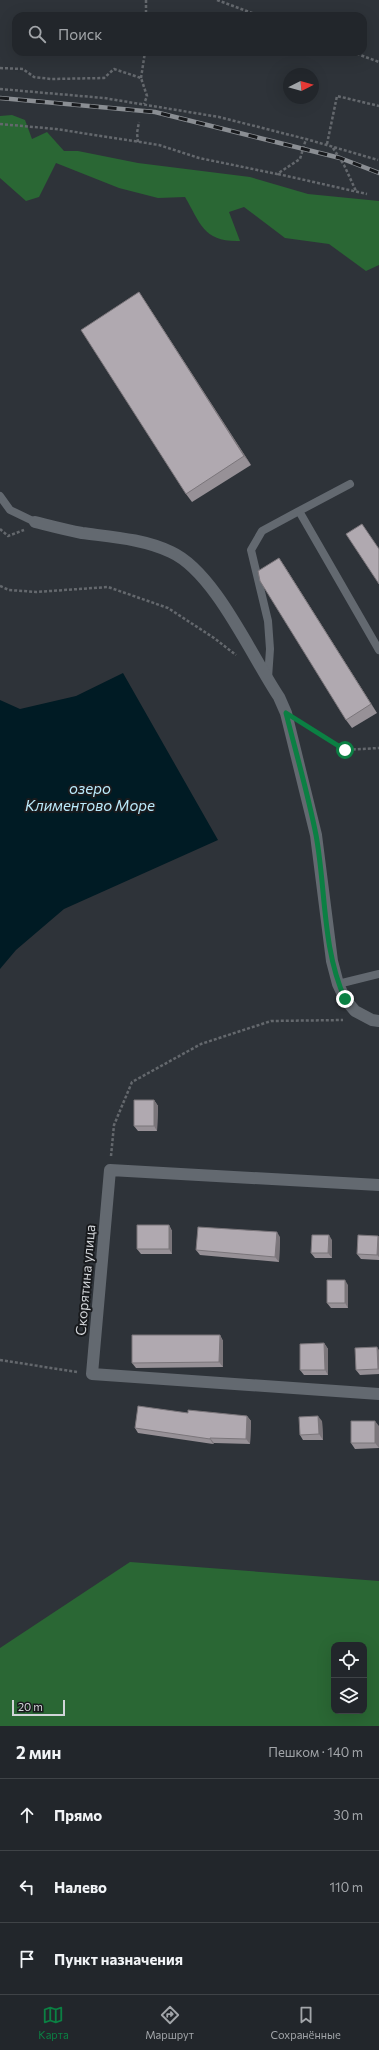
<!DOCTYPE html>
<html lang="ru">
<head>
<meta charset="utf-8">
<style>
  :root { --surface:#22262b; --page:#2a2e33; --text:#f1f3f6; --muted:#a2a5a9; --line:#3f4347; --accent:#0b8043 }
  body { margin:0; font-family:Commissioner,sans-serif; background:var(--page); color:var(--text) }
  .controls { position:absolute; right:12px; bottom:12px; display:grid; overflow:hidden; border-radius:8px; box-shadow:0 4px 16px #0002 }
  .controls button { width:36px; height:36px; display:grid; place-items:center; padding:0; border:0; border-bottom:1px solid var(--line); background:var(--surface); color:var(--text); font:20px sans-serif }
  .compass { position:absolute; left:283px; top:68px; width:36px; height:36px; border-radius:50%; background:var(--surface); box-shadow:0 4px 16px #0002; rotate:84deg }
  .scale { position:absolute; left:12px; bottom:10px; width:53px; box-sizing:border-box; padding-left:4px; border:2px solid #d2d5d9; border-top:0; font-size:11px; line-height:14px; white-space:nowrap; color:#d2d5d9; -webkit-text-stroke:3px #181a1d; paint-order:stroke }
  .stop { position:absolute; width:12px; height:12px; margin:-9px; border:3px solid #0b8043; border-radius:50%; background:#fff }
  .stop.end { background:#0b8043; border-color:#fff; box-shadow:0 1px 4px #0008 }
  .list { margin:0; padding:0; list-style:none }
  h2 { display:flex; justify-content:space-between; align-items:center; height:52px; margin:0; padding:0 16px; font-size:17px }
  h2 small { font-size:13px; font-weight:400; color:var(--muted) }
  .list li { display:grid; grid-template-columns:26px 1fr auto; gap:12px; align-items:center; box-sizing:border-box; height:72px; padding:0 16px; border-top:1px solid var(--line) }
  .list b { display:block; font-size:15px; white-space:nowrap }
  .list em { font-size:13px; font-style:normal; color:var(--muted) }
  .icon { flex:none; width:22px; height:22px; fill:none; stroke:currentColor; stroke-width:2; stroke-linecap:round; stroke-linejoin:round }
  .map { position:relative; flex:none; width:379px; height:1726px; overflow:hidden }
  .search { position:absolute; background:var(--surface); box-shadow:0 4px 16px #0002; left:12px; right:12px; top:12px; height:44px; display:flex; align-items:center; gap:10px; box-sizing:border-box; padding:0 14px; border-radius:12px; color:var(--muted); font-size:15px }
  .sheet { height:268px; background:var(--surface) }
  nav { display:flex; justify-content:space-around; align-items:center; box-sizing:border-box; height:56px; border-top:1px solid var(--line); background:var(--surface); font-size:11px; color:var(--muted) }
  nav a { display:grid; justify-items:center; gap:2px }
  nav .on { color:var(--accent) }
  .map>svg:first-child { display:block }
</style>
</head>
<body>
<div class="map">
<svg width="379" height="1726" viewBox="0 0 379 1726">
  <rect width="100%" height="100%" fill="#2e3339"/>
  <path fill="#2a6734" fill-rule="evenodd" d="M12,115L25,120L32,139L47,132L64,151H78L138,163L250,177L308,194L379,201V265L366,271L329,244L285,238L244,207L229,212L240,241C203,242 201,224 185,197L158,198L119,188L56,163L39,197L26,201L0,178V116Z
    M130,1562L379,1581V1726H0V1648ZM334,1645H364V1711H334Z"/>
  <path fill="#001b24" d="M123,673L218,840L64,909L16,950L0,969V700L20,709L76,696Z"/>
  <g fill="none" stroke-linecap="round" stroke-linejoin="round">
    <path stroke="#64686d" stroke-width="2.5" stroke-dasharray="3 2" stroke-linecap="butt" d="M146,0V16
      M217,0L260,16
      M352,52L379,62
      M0,68L23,69L34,77L51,79L104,78L114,69L141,78L147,96L144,104
      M141,78L145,52
      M0,89L104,98L219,117L306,139L378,160
      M0,124L56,129L159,145L199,158L277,174L300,159L306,139
      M138,142L137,133L139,122
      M327,144L337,96L379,106
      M333,148L344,165L356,191
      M278,174L367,194
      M0,529L8,536L24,530
      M0,586L9,590L36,592L108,587L168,608L214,638L236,655
      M305,725L345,750L379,748
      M111,1156L114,1125L132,1082L201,1044L271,1021L343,1020
      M0,1360L77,1372"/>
    <path stroke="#636970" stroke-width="8" d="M0,496L10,510L35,522
      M299,511L350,484
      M268,678L270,649L268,621L251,550L262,531L299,511L379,650
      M338,984L379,974"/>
    <path stroke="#636970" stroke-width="12" d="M379,1185L110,1170L92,1374L379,1394"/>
    <path stroke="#636970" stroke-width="12" d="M35,522C51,526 66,530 82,533C112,537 144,539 171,552C215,572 252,657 279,697L286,713L316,835L332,961L338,984L345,999L355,1011L372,1020L379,1021"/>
    <g stroke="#8a8e93" stroke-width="4.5">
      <path id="rail" d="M0,98L155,112L340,158L379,173"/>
    </g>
    <use href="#rail" stroke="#181a1d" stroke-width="3" stroke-dasharray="9" stroke-linecap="butt"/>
  </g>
  <path fill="#979197" d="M139,292L251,465L192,502L186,494Z
    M279,558L285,567L377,713L352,728L346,720Z
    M154,1100L158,1106L157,1131H138L134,1126Z
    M169,1225L172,1231V1254H141L137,1249Z
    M378,1236L379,1237V1260L361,1259L357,1254Z
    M280,1237L279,1262L200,1255L196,1250Z
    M332,1240V1258H315L311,1253Z
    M348,1285V1308H331L327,1303Z
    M220,1335L223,1341V1367L136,1368L132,1363Z
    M324,1343L328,1349V1375H304L300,1370Z
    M379,1350V1374L360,1375L356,1370Z
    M188,1413L247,1416L251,1421L250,1444L214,1443L213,1444L138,1433L135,1428Z
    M322,1421L323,1440H303L300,1435Z
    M379,1426V1448L355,1449L351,1443Z"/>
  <path fill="#7b767b" d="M139,292L145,301L251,465L244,456Z
    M279,558L285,567L377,713L371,704Z
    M154,1100L158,1106L157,1131L154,1126Z
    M169,1225L172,1231V1254L169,1249Z
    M277,1232L280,1237L279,1262L275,1257Z
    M329,1235L332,1240V1258L328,1253Z
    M378,1236L379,1237V1257L377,1255Z
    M345,1280L348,1285V1308L345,1303Z
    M220,1335L223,1341V1367L219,1362Z
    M324,1343L328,1349V1375L325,1370Z
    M377,1347L379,1350V1370L378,1369Z
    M247,1416L251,1421L250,1444L246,1439Z
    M318,1416L322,1421L323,1440L319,1434Z
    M375,1421L379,1426V1448L375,1443Z
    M210,1438L214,1443L213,1444L210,1439Z"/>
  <path fill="#b0a9b0" stroke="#7b767b" d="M139,292L244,456L186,494L81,330Z
    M362,524L379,549V584L346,534Z
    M279,558L371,704L346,720L260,581L258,571Z
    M134,1100H154V1126H134Z
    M137,1225H169V1249H137Z
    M198,1227L277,1232L275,1257L196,1250Z
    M312,1235H329L328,1253H311Z
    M358,1235L378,1236L377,1255L357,1254Z
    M327,1280H345V1303H327Z
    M132,1335H220L219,1362L132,1363Z
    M324,1343L325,1370H300V1344Z
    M377,1347L378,1369L356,1370L355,1348Z
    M138,1406L188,1413V1410L247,1416L246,1439L210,1438V1439L135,1428Z
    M318,1416L319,1434L300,1435L299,1417Z
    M351,1421H375V1443H351Z"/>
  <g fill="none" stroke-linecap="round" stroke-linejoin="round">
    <path stroke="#0b8043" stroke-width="5" d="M345,750L286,713C296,753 308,794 316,835C326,889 322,948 345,999"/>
  </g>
  <g text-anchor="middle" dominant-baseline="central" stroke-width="4" stroke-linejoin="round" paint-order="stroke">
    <g font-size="14" fill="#d2d5d9" stroke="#181a1d">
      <text transform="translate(85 1280) rotate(-85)">Скорятина улица</text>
    </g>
    <g font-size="15" font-style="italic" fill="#bbeafb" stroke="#181a1d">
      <text x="90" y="788">озеро<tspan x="90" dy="17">Климентово Море</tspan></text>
    </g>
  </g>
</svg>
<div class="controls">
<button><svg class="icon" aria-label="locate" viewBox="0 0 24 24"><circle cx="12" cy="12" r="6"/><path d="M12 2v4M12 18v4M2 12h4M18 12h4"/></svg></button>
<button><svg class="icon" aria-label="layers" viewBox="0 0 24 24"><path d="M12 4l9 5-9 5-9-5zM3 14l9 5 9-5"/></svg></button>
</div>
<svg class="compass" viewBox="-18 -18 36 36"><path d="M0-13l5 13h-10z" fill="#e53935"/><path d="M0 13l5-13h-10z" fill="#a2a5a9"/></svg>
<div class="scale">20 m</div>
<div class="stop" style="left:345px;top:750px"></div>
<div class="stop end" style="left:345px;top:999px"></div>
<div class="search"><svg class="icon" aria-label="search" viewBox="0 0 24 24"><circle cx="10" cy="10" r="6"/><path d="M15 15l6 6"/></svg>Поиск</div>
</div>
<section class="sheet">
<h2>2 мин<small>Пешком · 140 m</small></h2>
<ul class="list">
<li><svg class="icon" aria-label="ahead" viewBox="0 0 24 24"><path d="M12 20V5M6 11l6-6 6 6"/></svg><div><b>Прямо</b></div><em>30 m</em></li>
<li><svg class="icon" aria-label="left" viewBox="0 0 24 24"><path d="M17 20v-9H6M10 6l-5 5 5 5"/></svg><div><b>Налево</b></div><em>110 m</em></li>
<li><svg class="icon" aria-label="arrive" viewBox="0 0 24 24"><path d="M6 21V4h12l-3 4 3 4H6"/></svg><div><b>Пункт назначения</b></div></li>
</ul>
</section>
<nav>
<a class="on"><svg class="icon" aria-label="map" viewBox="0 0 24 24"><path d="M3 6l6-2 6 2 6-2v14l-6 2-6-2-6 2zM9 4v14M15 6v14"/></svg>Карта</a>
<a><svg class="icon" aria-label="directions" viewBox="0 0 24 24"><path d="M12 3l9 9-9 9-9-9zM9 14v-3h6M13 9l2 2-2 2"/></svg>Маршрут</a>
<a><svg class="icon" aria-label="saved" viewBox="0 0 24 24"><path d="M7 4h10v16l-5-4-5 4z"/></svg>Сохранённые</a>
</nav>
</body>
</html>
